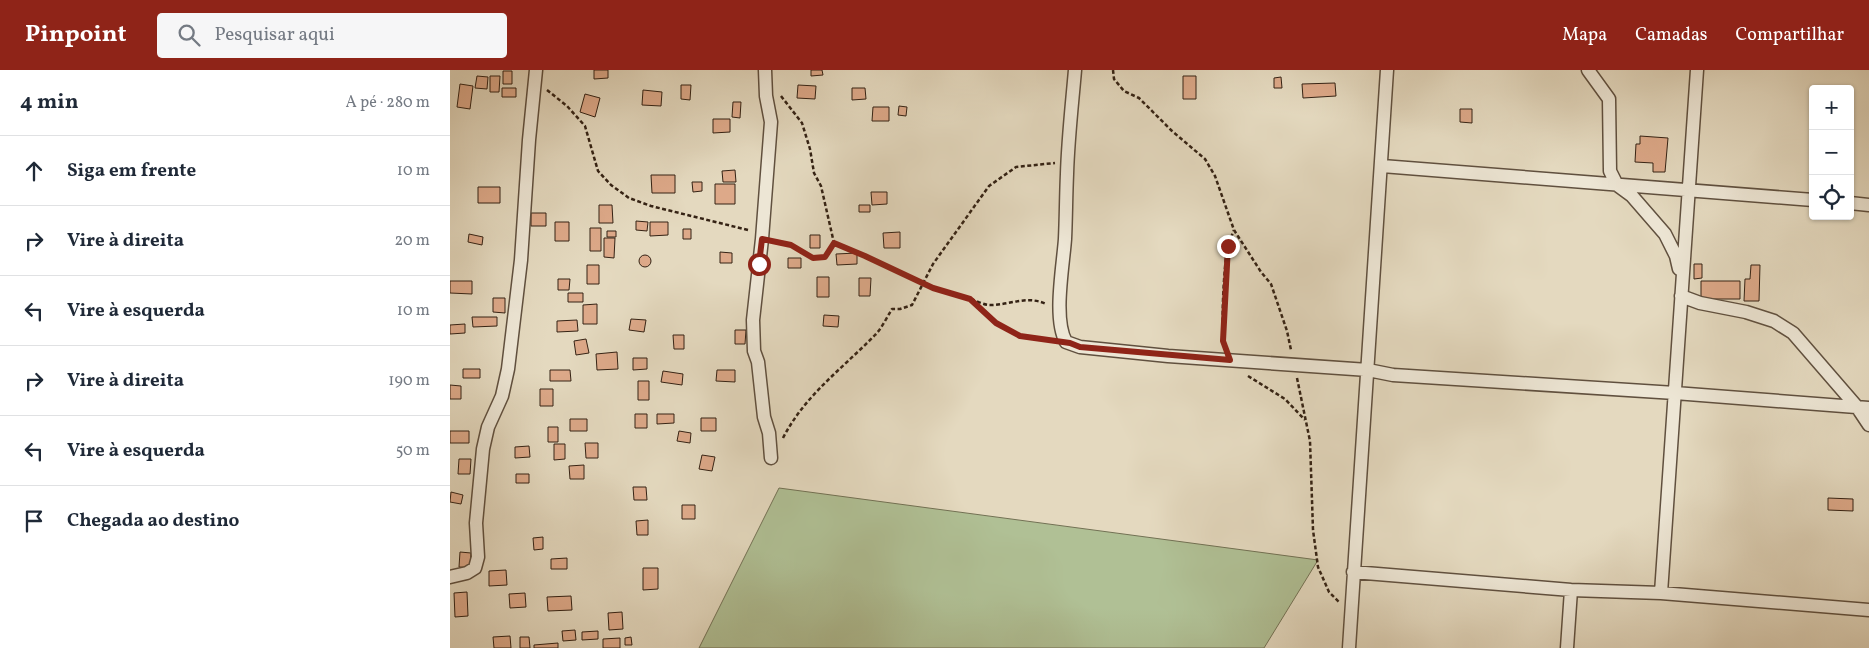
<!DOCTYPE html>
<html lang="pt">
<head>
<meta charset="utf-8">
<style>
  :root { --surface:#fff; --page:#f6f6f7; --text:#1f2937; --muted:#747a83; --line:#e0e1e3; --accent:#8f2418 }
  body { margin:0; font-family:Vollkorn,serif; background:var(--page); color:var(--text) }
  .controls { position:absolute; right:15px; top:15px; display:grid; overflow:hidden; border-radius:5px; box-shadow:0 1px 4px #0004 }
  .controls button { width:45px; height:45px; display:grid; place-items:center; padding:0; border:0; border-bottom:1px solid var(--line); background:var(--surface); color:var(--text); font:25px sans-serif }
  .stop { position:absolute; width:15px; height:15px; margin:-11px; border:4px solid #8f2418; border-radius:50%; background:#fff }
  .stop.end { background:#8f2418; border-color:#fff; box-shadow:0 1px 5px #0008 }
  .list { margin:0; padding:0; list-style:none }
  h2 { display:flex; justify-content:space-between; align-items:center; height:65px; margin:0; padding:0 20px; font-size:21px }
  h2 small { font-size:16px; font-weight:400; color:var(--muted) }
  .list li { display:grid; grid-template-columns:32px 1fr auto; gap:15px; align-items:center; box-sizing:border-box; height:70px; padding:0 20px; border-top:1px solid var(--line) }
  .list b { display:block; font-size:19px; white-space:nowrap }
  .list em { font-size:16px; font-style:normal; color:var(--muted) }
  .icon { flex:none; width:28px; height:28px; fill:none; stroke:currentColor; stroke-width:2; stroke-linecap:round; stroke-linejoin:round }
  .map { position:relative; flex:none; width:1419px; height:578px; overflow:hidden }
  header { display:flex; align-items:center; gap:30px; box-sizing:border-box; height:70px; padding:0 25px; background:var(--accent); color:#fff }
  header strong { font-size:24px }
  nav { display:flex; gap:28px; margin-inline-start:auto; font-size:18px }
  .search { width:350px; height:45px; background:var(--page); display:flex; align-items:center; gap:12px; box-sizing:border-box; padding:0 18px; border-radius:5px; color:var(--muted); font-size:19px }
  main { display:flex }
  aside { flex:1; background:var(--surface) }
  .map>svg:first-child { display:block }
</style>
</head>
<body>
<header>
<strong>Pinpoint</strong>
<div class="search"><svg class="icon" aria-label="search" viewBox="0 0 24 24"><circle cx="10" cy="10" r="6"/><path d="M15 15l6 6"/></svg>Pesquisar aqui</div>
<nav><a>Mapa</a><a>Camadas</a><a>Compartilhar</a></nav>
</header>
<main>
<aside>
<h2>4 min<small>A pé · 280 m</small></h2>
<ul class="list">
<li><svg class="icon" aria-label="ahead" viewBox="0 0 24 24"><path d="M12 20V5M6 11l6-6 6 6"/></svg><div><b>Siga em frente</b></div><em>10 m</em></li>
<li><svg class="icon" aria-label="right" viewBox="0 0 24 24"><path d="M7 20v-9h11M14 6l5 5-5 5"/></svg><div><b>Vire à direita</b></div><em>20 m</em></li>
<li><svg class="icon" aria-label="left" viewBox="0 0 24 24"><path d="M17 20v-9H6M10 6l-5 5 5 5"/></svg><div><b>Vire à esquerda</b></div><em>10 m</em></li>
<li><svg class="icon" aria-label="right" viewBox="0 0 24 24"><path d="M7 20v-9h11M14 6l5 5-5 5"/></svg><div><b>Vire à direita</b></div><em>190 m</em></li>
<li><svg class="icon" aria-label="left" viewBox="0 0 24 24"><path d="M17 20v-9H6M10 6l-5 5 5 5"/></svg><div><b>Vire à esquerda</b></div><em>50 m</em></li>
<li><svg class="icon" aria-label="arrive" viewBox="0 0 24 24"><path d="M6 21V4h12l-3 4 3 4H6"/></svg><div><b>Chegada ao destino</b></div></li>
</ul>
</aside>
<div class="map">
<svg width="1419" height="578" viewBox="0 0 1419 578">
  <rect width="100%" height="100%" fill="#e4d9bf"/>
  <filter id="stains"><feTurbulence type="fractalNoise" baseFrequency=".004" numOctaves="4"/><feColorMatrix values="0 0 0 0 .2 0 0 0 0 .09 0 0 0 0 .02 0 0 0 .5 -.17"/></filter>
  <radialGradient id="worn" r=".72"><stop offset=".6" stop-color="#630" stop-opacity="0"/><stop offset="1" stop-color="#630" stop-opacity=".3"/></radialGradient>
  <path fill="#b0c095" stroke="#727154" d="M329,418L868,490L814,578H249Z"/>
  <path fill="#dda989" stroke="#342214" d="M144,0H158V8L144,9Z
    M361,0H372L373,5L361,6Z
    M53,1H62V14H53Z
    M27,6L38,7L37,19L25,18Z
    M40,6H50L49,22H40Z
    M733,6H746V29H733Z
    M831,7L832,18H824V8Z
    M885,13L886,26L853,28L852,14Z
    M10,14L23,16L20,39L7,37Z
    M231,15H241L240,30L231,29Z
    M348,15L366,16L365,29L347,28Z
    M52,18H66V27H52Z
    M402,18H415L416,29L402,30Z
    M193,20L212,22L211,36L192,35Z
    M135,24L150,28L145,47L130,42Z
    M283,32H291L290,48L282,47Z
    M449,36L457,37L456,46L448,45Z
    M423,37H439V51H422Z
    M1010,39H1022V53L1010,52Z
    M263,49H280V62L263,63Z
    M1190,66L1218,68L1215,102H1203V93L1185,92L1186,74H1190Z
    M285,100L286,112H273L272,101Z
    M201,105H225V123H202Z
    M242,112H252V121L243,122Z
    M265,114H285V134H265Z
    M28,117H50V133H28Z
    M421,122H437V134L422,135Z
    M149,135H162L163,153H149Z
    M409,135H420V142H409Z
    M81,143H96V156H81Z
    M186,151L198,152L197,161L186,160Z
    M105,152H119V171H105Z
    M200,152H218V165L200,166Z
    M140,158H151V181H140Z
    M233,159H241V169H233Z
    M157,161H166V167H157Z
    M450,162V178H434L433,163Z
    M19,164L33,167L32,175L18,172Z
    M360,165H370V178H360Z
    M154,168H165L164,188L154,187Z
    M270,182L282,183V193H270Z
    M407,183V194L387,195L386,184Z
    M189 191a6 6 0 1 1 12 0a6 6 0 1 1-12 0Z
    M338,188H351V198H338Z
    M1244,194H1252V208L1244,209Z
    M137,195H149V214H137Z
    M1301,195H1310L1309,231H1294L1295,209H1300Z
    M367,207H379V227H367Z
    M409,208H421L420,226H409Z
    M108,209H120L119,220H108Z
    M0,211H22V224L0,223Z
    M1251,211H1290V229H1251Z
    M118,223H133V232H118Z
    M43,228H55V243L43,242Z
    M147,234V254H133V235Z
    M374,245L389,246L388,257L373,256Z
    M22,247H47V256L23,257Z
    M181,249L196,250L194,262L179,260Z
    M127,250L128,261L107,262V251Z
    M15,254V263L0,264V255Z
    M285,260H296L295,274H285Z
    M223,265H234V279H224Z
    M136,269L139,283L126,285L124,271Z
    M167,282L168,299L147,300L146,284Z
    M183,288H197V299L183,300Z
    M13,299H30V308H13Z
    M100,300H120L121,311H100Z
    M267,300H285V312L266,311Z
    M213,301L233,304L232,315L211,312Z
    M188,311H199V330H188Z
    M0,315L11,316V329H0Z
    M90,319H103V336H90Z
    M185,344H197V358H185Z
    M207,344H224V353L207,354Z
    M251,348H266V361H251Z
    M120,349H137V361H120Z
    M98,357H108V372H98Z
    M0,361H19V373H0Z
    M229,361L241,363L240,373L227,371Z
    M135,373H148V388H136Z
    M104,374H115V389L104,390Z
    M79,376L80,387L65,388V377Z
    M252,385L265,387L262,401L249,399Z
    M9,389H21L20,404H8Z
    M134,395V409H120L119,396Z
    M66,404H79V413H66Z
    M183,417H196L197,430H184Z
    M1,422L13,425L11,434L0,432Z
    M1378,428L1403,429V441L1378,440Z
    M232,435H245V449H232Z
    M198,450V465H187L186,451Z
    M93,467V479L84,480L83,468Z
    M10,482L21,483L20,498L9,497Z
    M117,488V499H101V489Z
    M193,498H208V519L193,520Z
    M56,500L57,515L39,516V501Z
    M17,522L18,546L5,547L4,523Z
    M75,523L76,537L60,538L59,524Z
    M121,526L122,540L98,541L97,527Z
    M172,542L173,559L159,560L158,543Z
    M125,560L126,570L113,571L112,561Z
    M148,561V569L132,570V562Z
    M60,566L61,578H44L43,567Z
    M70,567H79L80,578H70Z
    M181,567L182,575H175V568Z
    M170,568V578H153V569Z
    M108,573V578H84V575Z"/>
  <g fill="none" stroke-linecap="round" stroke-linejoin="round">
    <g stroke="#60503f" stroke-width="15">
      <path id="minor" d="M315,0L316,26L321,52L312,169L303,250L304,281L308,292L314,347L319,363L321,388
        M625,0C622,35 618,69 617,104C616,126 616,148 615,169C613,197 603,249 616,272L630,277L718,286L918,300L943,305L1225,323L1419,338
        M1138,0L1159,29L1160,101L1167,115L1182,126L1215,164L1226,186L1229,199
        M932,96L1363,130
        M1400,133L1419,135
        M1231,226L1250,233L1296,242L1324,251L1343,263L1407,337L1419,355
        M903,502L1121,520L1211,523L1419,540
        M0,507L17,503L25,498L28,487L26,453L33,379L38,357L52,326L58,299L71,190L79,70L86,0
        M1211,523L1247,0
        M899,578L937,0
        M1117,578L1121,520"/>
    </g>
    <path stroke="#342214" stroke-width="2.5" stroke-dasharray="4 2.5" stroke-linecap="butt" d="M663,0L664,9L674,21L689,28L722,61L755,89L765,106L784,160L811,202L821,214L837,261L841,280
      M97,20L117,36L135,56L148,101L161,115L179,128L201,136L298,160
      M331,26L352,53L360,79L364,103L371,116L384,173L415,186L483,218L520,229L546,253L570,266L602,270
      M326,171L341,175L363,188L375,187L384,173
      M521,229C527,231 534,235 540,235C560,235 577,225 596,234
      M775,277C770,262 774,192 778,175C780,170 782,165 784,160
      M798,306L835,329L855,350
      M847,308L860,371L863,460L868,497L879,522L889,532
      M333,368C355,325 393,298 425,265C432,258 437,247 442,239H450L462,235L483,194L539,116L566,97L605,93"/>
    <use href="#minor" stroke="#ede6d5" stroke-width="12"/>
  </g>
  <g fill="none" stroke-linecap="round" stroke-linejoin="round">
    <path stroke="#8f2418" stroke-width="6" d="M309,194L312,169L341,175L363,188L375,187L384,173L415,186L483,218L520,229L546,253L570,266L620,273L630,277L780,290L773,271L778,176"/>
  </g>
  <rect width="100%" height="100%" filter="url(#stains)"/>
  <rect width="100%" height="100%" fill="url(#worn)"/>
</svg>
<div class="controls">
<button>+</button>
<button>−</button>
<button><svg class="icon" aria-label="locate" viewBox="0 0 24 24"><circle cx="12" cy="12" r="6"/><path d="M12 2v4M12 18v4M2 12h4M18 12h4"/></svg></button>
</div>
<div class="stop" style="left:309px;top:194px"></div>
<div class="stop end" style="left:778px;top:176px"></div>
</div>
</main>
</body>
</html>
